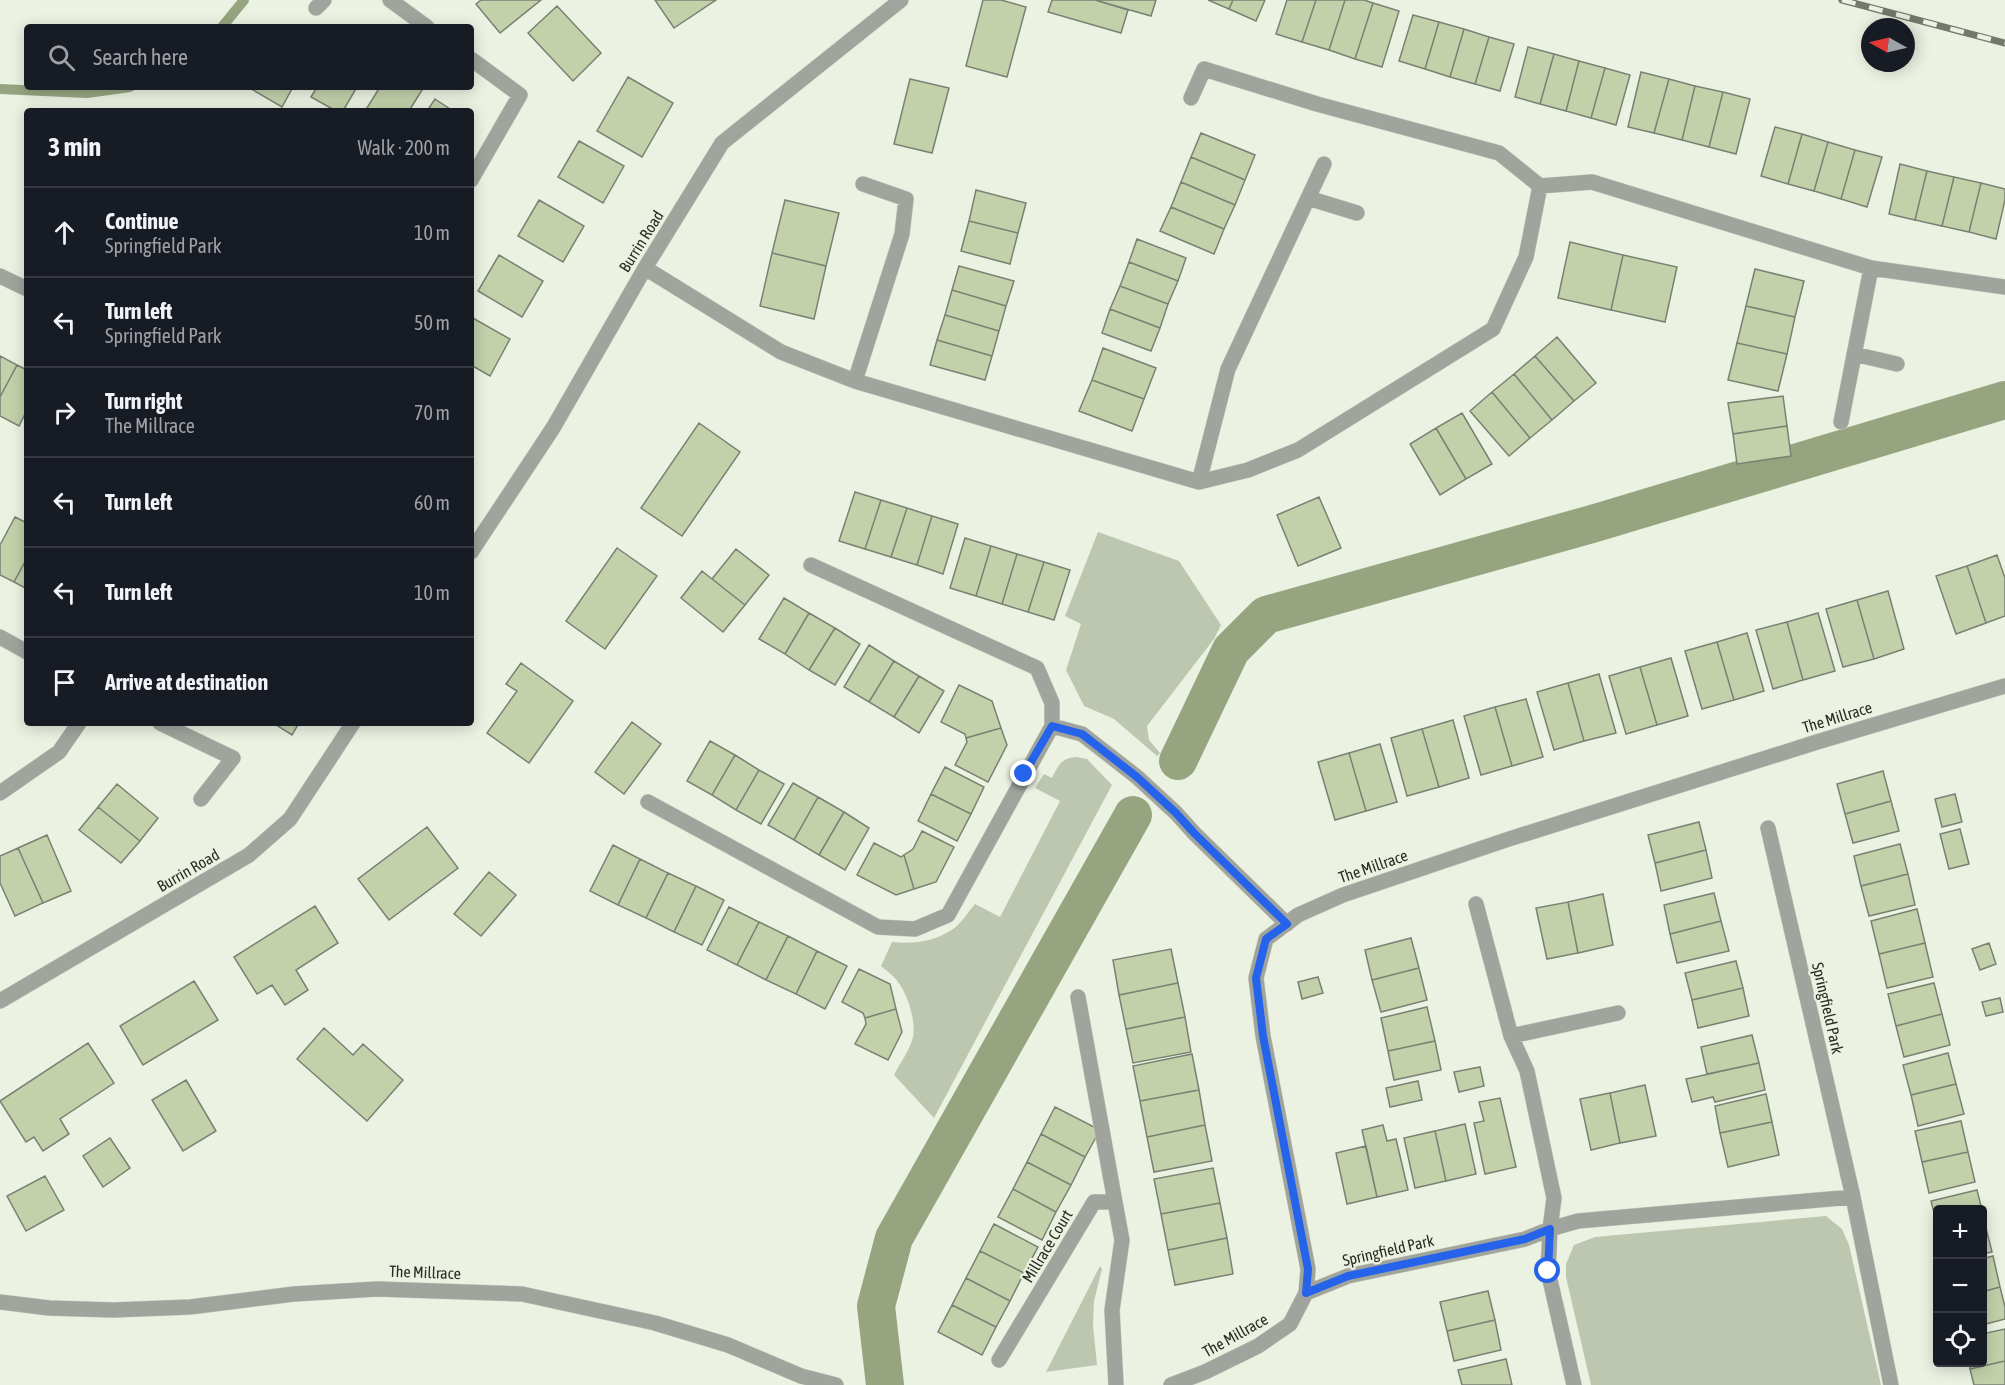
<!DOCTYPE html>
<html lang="en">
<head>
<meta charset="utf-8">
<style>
  :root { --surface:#171b24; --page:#20242c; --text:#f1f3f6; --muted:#9ea1a6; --line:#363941 }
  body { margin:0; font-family:"Asap Condensed",sans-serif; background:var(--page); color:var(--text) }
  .controls { position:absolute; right:18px; bottom:18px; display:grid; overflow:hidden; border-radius:6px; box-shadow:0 3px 15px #0003 }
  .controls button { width:54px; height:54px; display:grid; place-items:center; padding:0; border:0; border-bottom:2px solid var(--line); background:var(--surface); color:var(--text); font:30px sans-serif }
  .compass { position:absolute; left:1861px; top:18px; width:54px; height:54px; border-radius:50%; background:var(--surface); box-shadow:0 3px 15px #0003; rotate:278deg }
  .stop { position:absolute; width:18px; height:18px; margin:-14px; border:4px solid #2563eb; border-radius:50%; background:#fff }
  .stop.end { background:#2563eb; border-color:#fff; box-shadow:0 2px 6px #0008 }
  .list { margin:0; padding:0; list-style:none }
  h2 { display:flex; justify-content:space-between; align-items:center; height:78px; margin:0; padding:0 24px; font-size:26px }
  h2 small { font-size:20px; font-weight:400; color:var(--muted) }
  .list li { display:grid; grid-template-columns:39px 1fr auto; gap:18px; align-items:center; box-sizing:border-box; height:90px; padding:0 24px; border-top:2px solid var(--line) }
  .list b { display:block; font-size:22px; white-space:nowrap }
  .list p { margin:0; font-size:20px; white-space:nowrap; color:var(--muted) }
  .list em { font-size:20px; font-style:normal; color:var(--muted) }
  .icon { flex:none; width:33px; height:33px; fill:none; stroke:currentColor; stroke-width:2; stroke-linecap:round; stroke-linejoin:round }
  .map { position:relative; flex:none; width:2005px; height:1385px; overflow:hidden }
  .search { position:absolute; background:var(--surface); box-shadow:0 3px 15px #0003; left:24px; top:24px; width:450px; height:66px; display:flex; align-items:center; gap:15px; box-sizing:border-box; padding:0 21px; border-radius:6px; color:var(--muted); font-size:22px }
  .panel { position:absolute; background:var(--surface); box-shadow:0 3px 15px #0003; left:24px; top:108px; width:450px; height:618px; border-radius:6px }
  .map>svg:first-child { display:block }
</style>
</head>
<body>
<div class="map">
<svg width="2005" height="1385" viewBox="0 0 2005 1385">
  <rect width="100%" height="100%" fill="#ecf2e2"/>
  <path fill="#bdc6af" d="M1098,532L1179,561L1221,625L1214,639L1147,726L1149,740L1160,753L1157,756L1114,719L1084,706L1066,670L1081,624L1065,616Z
    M1076,757L1087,759L1112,785L934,1118L894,1075C900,1063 910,1050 913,1037C916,1021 908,995 898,982C894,976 887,971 881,966L892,942C914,944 934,942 953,929C961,924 968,912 975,904L1000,917L1060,801L1035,788L1044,774L1052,778C1058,766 1061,758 1076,757Z
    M1826,1216L1842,1229L1849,1245L1881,1385H1591L1566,1277V1264L1574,1245L1595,1237Z
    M1100,1266L1102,1269L1094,1301L1093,1325L1097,1365L1046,1372Z"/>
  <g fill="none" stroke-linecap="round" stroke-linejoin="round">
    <path stroke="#96a580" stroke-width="10" d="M222,27L244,0
      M0,89L87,93L130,87"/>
    <path stroke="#96a580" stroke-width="38" d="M1178,761L1231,650L1266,615L1592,524L2005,400
      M885,1385L876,1306L894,1238L1133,815"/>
  </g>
  <path fill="#c2d1aa" stroke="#7b8172" stroke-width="1.5" d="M481,0H541L500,33L476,4Z
    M655,0H716L674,28Z
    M983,0H1001L1026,7L1007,77L966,66Z
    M1052,0H1095L1128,10L1121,33L1048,12Z
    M1095,0H1156L1151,16Z
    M1208,0H1233L1229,9Z
    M1233,0H1265L1256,21L1229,9Z
    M1287,0H1316L1302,42L1276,34Z
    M1316,0H1345L1329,50L1302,42Z
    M1345,0H1364L1373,3L1355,59L1329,50Z
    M1373,3L1399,11L1382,67L1355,59Z
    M557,6L601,53L573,81L528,33Z
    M1413,15L1439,22L1425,69L1399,61Z
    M1439,22L1464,29L1450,77L1425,69Z
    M1464,29L1489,37L1475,84L1450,77Z
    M1489,37L1514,44L1500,91L1475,84Z
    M1528,47L1554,54L1540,104L1515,97Z
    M1554,54L1579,61L1566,111L1540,104Z
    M1579,61L1605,68L1591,118L1566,111Z
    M1605,68L1630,75L1616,125L1591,118Z
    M1641,72L1669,79L1654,133L1628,127Z
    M628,77L673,103L642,157L597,131Z
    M910,79L949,88L932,153L894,144Z
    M1669,79L1695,86L1682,140L1654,133Z
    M1695,86L1723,92L1709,147L1682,140Z
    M248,87H293L282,107Z
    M317,87H357L343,111H336L311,97Z
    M380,87H416L422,90L409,111H365Z
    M1723,92L1750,99L1736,154L1709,147Z
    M435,99L453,111H427Z
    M1775,127L1802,134L1788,184L1761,176Z
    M1201,133L1255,155L1245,180L1191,157Z
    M1802,134L1828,142L1814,191L1788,184Z
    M579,141L624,166L603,203L558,177Z
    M1828,142L1855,150L1841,199L1814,191Z
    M1855,150L1882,157L1867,207L1841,199Z
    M1191,157L1245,180L1235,205L1181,182Z
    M1900,164L1927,171L1915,220L1889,214Z
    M1927,171L1954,177L1942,226L1915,220Z
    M1954,177L1981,183L1969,232L1942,226Z
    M1181,182L1235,205L1224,229L1171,207Z
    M1981,183L2005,189V200L1996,239L1969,232Z
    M976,190L1026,203L1018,233L969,221Z
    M539,200L584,226L563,262L518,236Z
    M785,200L839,213L826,266L772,253Z
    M1171,207L1224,229L1214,254L1160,231Z
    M969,221L1018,233L1010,264L961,251Z
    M1137,239L1186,258L1178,281L1129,262Z
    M1570,242L1623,255L1611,310L1558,298Z
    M772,253L826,266L814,319L760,306Z
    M499,255L543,281L522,317L478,291Z
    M1623,255L1677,267L1665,322L1611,310Z
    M1129,262L1178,281L1168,304L1120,286Z
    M959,266L1014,281L1006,306L952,290Z
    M1755,269L1804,281L1795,317L1746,306Z
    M1120,286L1168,304L1160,328L1110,309Z
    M952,290L1006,306L999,331L945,315Z
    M1746,306L1795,317L1787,354L1737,343Z
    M1110,309L1160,328L1151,351L1102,333Z
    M945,315L999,331L992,356L937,340Z
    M471,317L510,339L490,376L471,365Z
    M1557,337L1596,383L1574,401L1535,356Z
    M937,340L992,356L985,380L930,365Z
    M1737,343L1787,354L1778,391L1728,380Z
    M1103,348L1156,368L1144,399L1092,380Z
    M0,356L17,365L0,397Z
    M1535,356L1574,401L1552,420L1514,374Z
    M17,365L27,370V410L19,426L0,416V397Z
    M1514,374L1552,420L1530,438L1492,392Z
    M1092,380L1144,399L1132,431L1079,411Z
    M1492,392L1530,438L1509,456L1470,411Z
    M1783,396L1787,426L1733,434L1728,403Z
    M1462,413L1492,464L1466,479L1436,428Z
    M699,423L740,452L682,536L641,508Z
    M1787,426L1791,456L1737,464L1733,434Z
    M1436,428L1466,479L1440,495L1410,444Z
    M855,492L881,500L865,549L839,541Z
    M1319,497L1341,548L1298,566L1277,515Z
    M881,500L907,508L891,557L865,549Z
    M907,508L932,516L917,565L891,557Z
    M932,516L958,524L943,574L917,565Z
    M15,517L27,523V558L14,582L0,575V545Z
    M965,538L991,546L976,596L950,588Z
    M991,546L1017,554L1002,604L976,596Z
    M617,548L657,576L605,649L566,621Z
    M736,549L769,575L745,605L712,579Z
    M1017,554L1044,562L1028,612L1002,604Z
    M1997,555L2005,578V616L1986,623L1967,566Z
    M27,558V589L14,582Z
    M1044,562L1070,570L1054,620L1028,612Z
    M1967,566L1986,623L1956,634L1936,576Z
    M702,571L745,605L723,632L681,598Z
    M1888,591L1904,649L1874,659L1857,600Z
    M784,598L809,613L785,654L759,639Z
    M1857,600L1874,659L1843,667L1826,609Z
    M809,613L835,628L809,670L785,654Z
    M1818,613L1835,671L1803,680L1787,622Z
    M1787,622L1803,680L1773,689L1756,630Z
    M835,628L860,644L835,685L809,670Z
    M1747,633L1764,691L1734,700L1717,642Z
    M1717,642L1734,700L1702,709L1685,651Z
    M869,645L894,661L869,702L844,687Z
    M1671,658L1688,716L1657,725L1640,667Z
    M894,661L919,676L894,717L869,702Z
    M521,663L573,701L529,763L487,733L517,691L506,684Z
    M1640,667L1657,725L1626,734L1609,676Z
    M1599,674L1616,733L1584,741L1568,683Z
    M919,676L944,691L919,733L894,717Z
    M1568,683L1584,741L1554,750L1537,692Z
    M959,685L992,701L1001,728L966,738L965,734L941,722Z
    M1526,699L1543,757L1512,766L1495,707Z
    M1495,707L1512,766L1481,775L1464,716Z
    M1453,720L1469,778L1439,787L1422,729Z
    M632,722L661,744L624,794L595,772Z
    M273,723H299L292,735Z
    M1001,728L1007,745L988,782L955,765L967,742L966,738Z
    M1422,729L1439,787L1407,796L1391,738Z
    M710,741L735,755L712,795L687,781Z
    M1380,744L1397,802L1366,811L1349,753Z
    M1349,753L1366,811L1335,820L1318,762Z
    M735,755L759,770L736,810L712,795Z
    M945,767L984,787L971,814L931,794Z
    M759,770L784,784L761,824L736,810Z
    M1883,771L1891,801L1845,814L1837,784Z
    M793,783L818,797L794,840L768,825Z
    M117,784L158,818L140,841L98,807Z
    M931,794L971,814L957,841L918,821Z
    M1955,794L1962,822L1942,827L1935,799Z
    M818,797L844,812L819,855L794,840Z
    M1891,801L1899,831L1853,843L1845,814Z
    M98,807L140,841L121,863L79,830Z
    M844,812L869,828L845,870L819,855Z
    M1699,822L1706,850L1655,863L1648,835Z
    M427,827L458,868L389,920L358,879Z
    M1960,829L1969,864L1949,869L1940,834Z
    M922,831L954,847L936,882L914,889L904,855L913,849Z
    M47,835L71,891L43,903L18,848Z
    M874,843L901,857L904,855L914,889L896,895L857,875Z
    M1900,844L1908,874L1861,886L1854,856Z
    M613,845L640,859L618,905L590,891Z
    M18,848L43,903L15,916L0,883V856Z
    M1706,850L1712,878L1661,891L1655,863Z
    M640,859L668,873L646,918L618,905Z
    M489,872L516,895L481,936L454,914Z
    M668,873L696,886L674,932L646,918Z
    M1908,874L1915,905L1869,916L1861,886Z
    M696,886L724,900L702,945L674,932Z
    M1714,893L1721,921L1670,934L1664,905Z
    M1603,894L1613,945L1578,953L1568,902Z
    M1568,902L1578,953L1547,959L1536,908Z
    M315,906L338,943L296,970L308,990L285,1005L272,985L257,994L234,957Z
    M729,907L759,922L737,965L707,950Z
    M1917,909L1925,943L1879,954L1871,921Z
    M1721,921L1729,951L1677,963L1670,934Z
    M759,922L788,936L766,980L737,965Z
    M788,936L817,951L796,994L766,980Z
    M1411,938L1419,968L1372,980L1365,950Z
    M1925,943L1933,977L1887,988L1879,954Z
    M1989,943L1996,964L1980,970L1972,949Z
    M1171,949L1178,983L1119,995L1113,960Z
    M817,951L847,966L825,1009L796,994Z
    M1736,961L1743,988L1692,1000L1685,973Z
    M1419,968L1427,1000L1381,1012L1372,980Z
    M859,969L890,984L896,1009L865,1018L863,1013L842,1002Z
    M1318,977L1323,993L1302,999L1298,982Z
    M194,981L218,1020L143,1065L120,1026Z
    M1178,983L1185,1017L1126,1029L1119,995Z
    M1934,983L1942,1014L1896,1026L1888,994Z
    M1743,988L1749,1016L1698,1028L1692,1000Z
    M2000,998L2003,1012L1986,1016L1982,1002Z
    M1427,1007L1435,1041L1388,1051L1381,1018Z
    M896,1009L902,1032L888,1060L855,1044L866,1024L865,1018Z
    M1942,1014L1950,1045L1904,1057L1896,1026Z
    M1185,1017L1191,1052L1133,1063L1126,1029Z
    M324,1028L353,1055L363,1044L403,1080L367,1121L297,1059Z
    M1752,1035L1759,1063L1707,1074L1701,1047Z
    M1435,1041L1441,1070L1394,1080L1388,1051Z
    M88,1043L114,1083L60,1119L69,1134L43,1151L34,1137L26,1142L0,1101Z
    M1948,1053L1956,1084L1911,1095L1903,1065Z
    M1192,1054L1199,1090L1140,1101L1133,1066Z
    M1759,1063L1765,1090L1715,1102L1713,1097L1692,1102L1686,1079Z
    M1480,1067L1484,1086L1459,1092L1454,1072Z
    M186,1080L216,1131L183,1151L152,1100Z
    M1418,1081L1422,1100L1390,1107L1386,1088Z
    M1956,1084L1964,1114L1918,1126L1911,1095Z
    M1645,1085L1656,1136L1620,1143L1610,1093Z
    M1199,1090L1205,1125L1147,1137L1140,1101Z
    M1610,1093L1620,1143L1591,1150L1580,1099Z
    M1766,1094L1772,1122L1720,1133L1715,1106Z
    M1500,1098L1516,1167L1485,1174L1474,1123L1484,1121L1479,1102Z
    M1055,1107L1100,1130L1085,1157L1041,1134Z
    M1961,1121L1968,1152L1922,1162L1915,1131Z
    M1772,1122L1779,1155L1728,1167L1720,1133Z
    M1465,1124L1476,1174L1446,1181L1435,1131Z
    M1205,1125L1212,1161L1154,1172L1147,1137Z
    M1383,1125L1387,1141L1396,1139L1408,1190L1377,1197L1362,1130Z
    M1435,1131L1446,1181L1415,1188L1404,1138Z
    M1041,1134L1085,1157L1071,1185L1027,1162Z
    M110,1138L130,1168L103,1187L83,1156Z
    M1366,1146L1377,1197L1347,1204L1336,1153Z
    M1968,1152L1975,1182L1929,1193L1922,1162Z
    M1027,1162L1071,1185L1056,1212L1013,1189Z
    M1213,1168L1220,1203L1161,1214L1154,1179Z
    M45,1176L64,1210L26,1231L7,1196Z
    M1013,1189L1056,1212L1042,1240L998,1217Z
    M1977,1190L1982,1210H1938V1228L1931,1201Z
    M1220,1203L1227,1238L1168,1250L1161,1214Z
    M1984,1220L1992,1252L1982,1254V1221Z
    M994,1224L1038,1247L1024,1273L980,1251Z
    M1227,1238L1233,1274L1175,1285L1168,1250Z
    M980,1251L1024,1273L1010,1301L966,1278Z
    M1993,1256L2000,1287L1982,1292V1259Z
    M966,1278L1010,1301L996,1327L952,1305Z
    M2000,1287L2005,1307V1319L1982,1325V1292Z
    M1488,1291L1495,1320L1447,1331L1440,1302Z
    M952,1305L996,1327L982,1355L938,1332Z
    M1495,1320L1501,1350L1454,1361L1447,1331Z
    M2005,1329V1361L1970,1369L1969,1362H1982V1334Z
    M1506,1359L1512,1385H1462L1458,1370Z
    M2005,1361V1385H1974L1970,1369Z"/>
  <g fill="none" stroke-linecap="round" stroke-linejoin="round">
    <g stroke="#c9cec0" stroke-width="16">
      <path id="street" d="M390,0L427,27
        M316,8L324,0
        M471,59L520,95L471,180
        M1191,98L1204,69L1317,104L1499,153L1540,186L1592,182L1871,268
        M1308,198L1357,213
        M645,268L781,352L855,381L1199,482L1248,470L1298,450L1493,329L1526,257L1540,186
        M0,276L27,289
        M1854,354L1897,364
        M855,381L902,234L906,199L863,184
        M1841,422L1871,268L2005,287
        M1199,482L1228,369L1324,164
        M471,552L553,428L645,268L722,143L901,0
        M0,637L27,652
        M160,723L233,758L201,799
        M1052,726L1082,734L1137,777L1176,813L1194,833L1287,924
        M0,793L59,752L79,723
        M648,802L878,927L915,929L948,915L1052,726V703L1037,668L811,565
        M1768,828L1853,1197L1891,1385
        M1476,904L1511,1036L1527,1071L1554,1198L1550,1229L1548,1271L1574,1385
        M1078,997L1115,1202
        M0,1001L249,855L290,819L353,723
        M1511,1036L1618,1013
        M1306,1293L1348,1276L1525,1239L1550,1229L1578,1221L1853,1197
        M0,1302L49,1308L113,1310L190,1307L294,1294L377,1289L522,1294L655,1323L728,1345L801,1376L836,1385
        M999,1360L1094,1202H1115L1122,1240L1112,1310L1116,1385
        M1171,1385L1205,1372L1258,1346L1290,1324L1306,1293L1308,1269L1263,1036L1256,978L1266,939L1298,915L1343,895L1509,839L1817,742L2005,686"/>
    </g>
    <use href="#street" stroke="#a1a49d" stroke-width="15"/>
    <g stroke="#74786e" stroke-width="7">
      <path id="rail" d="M1842,0L2005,43"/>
    </g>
    <use href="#rail" stroke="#ecf2e2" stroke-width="4.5" stroke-dasharray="14" stroke-linecap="butt"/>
  </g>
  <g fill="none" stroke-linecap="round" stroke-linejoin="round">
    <path stroke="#2563eb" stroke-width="8" d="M1024,774L1052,726L1082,734L1137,777L1176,813L1194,833L1287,924L1266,939L1256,978L1263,1036L1308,1269L1306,1293L1348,1276L1525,1239L1550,1229L1548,1271"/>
  </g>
  <g text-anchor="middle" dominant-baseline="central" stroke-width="4.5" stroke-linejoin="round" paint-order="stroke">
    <g font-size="16" fill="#2a2c26" stroke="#ecf2e2">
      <text transform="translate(641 241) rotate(-58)">Burrin Road</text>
      <text transform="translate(1837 717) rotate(-17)">The Millrace</text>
      <text transform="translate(1373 866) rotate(-19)">The Millrace</text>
      <text transform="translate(188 870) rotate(-30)">Burrin Road</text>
      <text transform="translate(1828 1008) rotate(77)">Springfield Park</text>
      <text transform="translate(1047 1246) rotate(-59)">Millrace Court</text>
      <text transform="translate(1388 1250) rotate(-13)">Springfield Park</text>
      <text transform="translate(425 1272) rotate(2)">The Millrace</text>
      <text transform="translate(1235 1335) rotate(-29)">The Millrace</text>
    </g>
  </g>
</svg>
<div class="controls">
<button>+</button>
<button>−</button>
<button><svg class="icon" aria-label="locate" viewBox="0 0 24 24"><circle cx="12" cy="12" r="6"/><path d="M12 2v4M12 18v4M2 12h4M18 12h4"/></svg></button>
</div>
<svg class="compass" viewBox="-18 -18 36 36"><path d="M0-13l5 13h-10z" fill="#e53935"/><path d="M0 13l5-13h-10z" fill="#9ea1a6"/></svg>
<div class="stop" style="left:1548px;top:1271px"></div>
<div class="stop end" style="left:1024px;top:774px"></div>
<div class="search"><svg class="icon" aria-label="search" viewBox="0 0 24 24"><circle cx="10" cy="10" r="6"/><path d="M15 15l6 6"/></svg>Search here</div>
<section class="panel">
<h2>3 min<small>Walk · 200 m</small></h2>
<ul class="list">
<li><svg class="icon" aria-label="ahead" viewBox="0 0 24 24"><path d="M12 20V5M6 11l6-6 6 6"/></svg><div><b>Continue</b><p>Springfield Park</p></div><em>10 m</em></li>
<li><svg class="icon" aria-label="left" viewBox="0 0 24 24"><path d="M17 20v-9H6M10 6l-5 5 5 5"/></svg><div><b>Turn left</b><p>Springfield Park</p></div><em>50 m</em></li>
<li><svg class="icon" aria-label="right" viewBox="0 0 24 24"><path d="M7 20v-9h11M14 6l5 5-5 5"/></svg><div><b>Turn right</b><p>The Millrace</p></div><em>70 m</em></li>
<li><svg class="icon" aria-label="left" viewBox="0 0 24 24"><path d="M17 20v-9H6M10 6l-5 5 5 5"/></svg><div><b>Turn left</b></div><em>60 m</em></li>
<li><svg class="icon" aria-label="left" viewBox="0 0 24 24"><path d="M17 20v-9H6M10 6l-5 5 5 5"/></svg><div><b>Turn left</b></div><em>10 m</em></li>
<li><svg class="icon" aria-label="arrive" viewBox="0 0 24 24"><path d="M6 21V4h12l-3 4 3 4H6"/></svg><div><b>Arrive at destination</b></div></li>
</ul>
</section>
</div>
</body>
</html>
